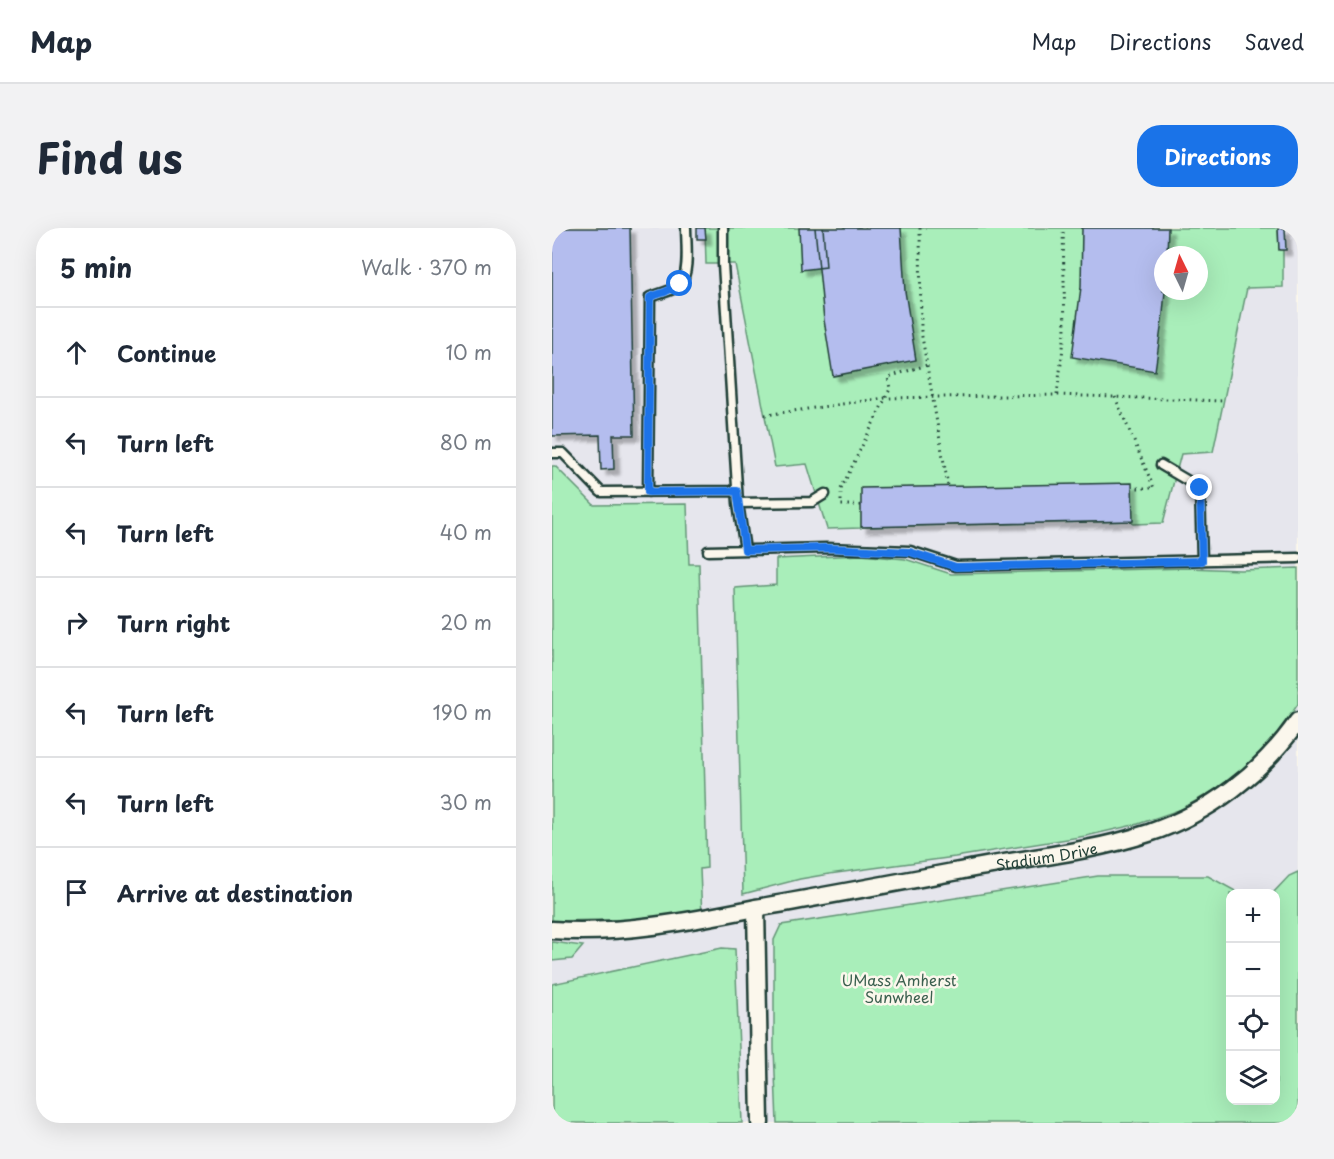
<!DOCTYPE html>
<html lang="en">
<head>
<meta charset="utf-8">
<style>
  :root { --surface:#fff; --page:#f2f2f3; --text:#1f2937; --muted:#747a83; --line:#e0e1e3; --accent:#1a73e8 }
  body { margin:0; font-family:"Playpen Sans",sans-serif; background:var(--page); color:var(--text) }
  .controls { position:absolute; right:18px; bottom:18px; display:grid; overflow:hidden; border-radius:12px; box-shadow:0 6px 24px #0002 }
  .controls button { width:54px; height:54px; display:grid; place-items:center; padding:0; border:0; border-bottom:2px solid var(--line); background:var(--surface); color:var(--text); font:30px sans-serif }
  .compass { position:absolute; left:602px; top:18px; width:54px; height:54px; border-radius:50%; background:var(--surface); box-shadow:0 6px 24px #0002; rotate:355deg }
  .stop { position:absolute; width:18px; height:18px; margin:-14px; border:4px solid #1a73e8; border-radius:50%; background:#fff }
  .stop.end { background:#1a73e8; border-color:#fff; box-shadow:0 2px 6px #0008 }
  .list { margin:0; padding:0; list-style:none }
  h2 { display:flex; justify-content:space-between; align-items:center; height:78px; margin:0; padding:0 24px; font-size:26px }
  h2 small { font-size:20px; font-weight:400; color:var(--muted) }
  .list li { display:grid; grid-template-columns:39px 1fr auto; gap:18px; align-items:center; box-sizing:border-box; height:90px; padding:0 24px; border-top:2px solid var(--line) }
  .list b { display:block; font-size:22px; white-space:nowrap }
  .list em { font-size:20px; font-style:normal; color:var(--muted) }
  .icon { flex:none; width:33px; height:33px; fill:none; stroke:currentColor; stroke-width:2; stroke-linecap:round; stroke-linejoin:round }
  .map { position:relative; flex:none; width:746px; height:895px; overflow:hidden; border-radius:24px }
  header { display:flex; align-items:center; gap:36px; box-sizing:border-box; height:84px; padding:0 30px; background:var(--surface); border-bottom:2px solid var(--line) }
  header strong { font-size:28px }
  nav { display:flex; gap:33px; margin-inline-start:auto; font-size:21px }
  .intro { display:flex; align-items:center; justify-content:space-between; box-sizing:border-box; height:144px; padding:0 36px }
  h1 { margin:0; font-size:42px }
  .button { padding:15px 27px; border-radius:24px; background:var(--accent); color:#fff; font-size:21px; font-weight:700 }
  main { display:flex; gap:36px; padding:0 36px }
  aside { flex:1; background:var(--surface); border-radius:24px; box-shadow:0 6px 24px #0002 }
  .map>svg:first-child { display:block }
</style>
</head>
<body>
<header>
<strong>Map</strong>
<nav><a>Map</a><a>Directions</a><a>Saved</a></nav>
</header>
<div class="intro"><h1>Find us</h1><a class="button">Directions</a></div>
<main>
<aside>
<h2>5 min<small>Walk · 370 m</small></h2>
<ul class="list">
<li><svg class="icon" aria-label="ahead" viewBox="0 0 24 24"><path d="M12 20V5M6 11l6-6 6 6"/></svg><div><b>Continue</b></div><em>10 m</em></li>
<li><svg class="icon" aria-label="left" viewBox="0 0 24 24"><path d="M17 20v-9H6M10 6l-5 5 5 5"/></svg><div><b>Turn left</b></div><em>80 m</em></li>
<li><svg class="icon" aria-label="left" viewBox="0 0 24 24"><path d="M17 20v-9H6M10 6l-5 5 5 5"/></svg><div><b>Turn left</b></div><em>40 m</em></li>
<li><svg class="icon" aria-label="right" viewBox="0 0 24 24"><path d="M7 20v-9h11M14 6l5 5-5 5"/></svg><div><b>Turn right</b></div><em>20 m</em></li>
<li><svg class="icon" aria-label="left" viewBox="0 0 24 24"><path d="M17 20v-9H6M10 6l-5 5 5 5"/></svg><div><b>Turn left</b></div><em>190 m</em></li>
<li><svg class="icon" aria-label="left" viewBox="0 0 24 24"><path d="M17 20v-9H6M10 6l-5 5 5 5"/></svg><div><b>Turn left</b></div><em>30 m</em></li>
<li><svg class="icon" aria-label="arrive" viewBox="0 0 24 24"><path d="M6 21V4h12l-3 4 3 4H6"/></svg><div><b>Arrive at destination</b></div></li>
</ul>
</aside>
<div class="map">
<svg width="746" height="895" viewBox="0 0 746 895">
  <defs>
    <filter id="shadow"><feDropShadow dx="5.5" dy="5.5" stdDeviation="1.5" flood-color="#0004"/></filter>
  </defs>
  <rect width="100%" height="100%" fill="#fbf7ec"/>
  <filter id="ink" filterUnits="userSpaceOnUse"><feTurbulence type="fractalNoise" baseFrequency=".0167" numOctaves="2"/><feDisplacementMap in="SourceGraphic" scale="12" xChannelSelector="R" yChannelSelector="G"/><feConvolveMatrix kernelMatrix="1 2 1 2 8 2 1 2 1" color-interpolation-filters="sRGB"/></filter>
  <g filter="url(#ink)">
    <path fill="#e6e6ed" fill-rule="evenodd" d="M0,0H746V895H0ZM611,27H647V63H611ZM678,666H724V872H678Z"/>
    <path fill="#a9eeba" stroke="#649677" stroke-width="1.5" fill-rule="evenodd" d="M153,0H726L727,21L731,22V59L695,60L661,224L629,226L611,295L581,296L580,293L310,299L309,300L275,301L255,236L223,239L183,36H154ZM611,27H647V63H611Z
      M0,238H3L42,277L135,276L137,336H147L155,640L148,641L150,690L0,693Z
      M309,327L353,331L399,346L638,340L688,342L746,340V476L725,507L696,537L666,560L630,581L586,596L534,608L403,629L277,646L248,651L191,666L183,360L224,357V331Z
      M746,644V895H225L222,821V712L229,697L546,648H656L687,665L678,666V872H724V666L721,665L737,648Z
      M0,714L31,718L20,731L0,733Z
      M170,720L183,721L190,895H0V756Z"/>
    <path fill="#b4bdee" stroke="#1f3d34" stroke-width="1.5" filter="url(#shadow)" d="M0,0H78L82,207H61L62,241L49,242L48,207L0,208Z
      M145,0H153L154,11H145Z
      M247,0H271L274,39L249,42Z
      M263,0H349L353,63L364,132L281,148L272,92Z
      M530,0H616L615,27H611V63H613L611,86L603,143L520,129L529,59Z
      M726,0H733L734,22H727Z
      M580,255L581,293L309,299V260Z"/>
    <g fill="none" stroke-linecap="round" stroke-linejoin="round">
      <g stroke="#1f3d34" stroke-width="13">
        <path id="service" d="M171,0V36L186,275L193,322
          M0,225H11L49,264L185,263
          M609,237L648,260L650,333
          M96,264L98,69C106,66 122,63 128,56C138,46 134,14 134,0
          M186,275L260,274L273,266
          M156,323L274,320L358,323L404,338L746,330"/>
      </g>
      <g stroke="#1f3d34" stroke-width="21">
        <g id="minor">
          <path d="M0,702C67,707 139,693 204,680"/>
          <path id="s1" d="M208,895L204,680C279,667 353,653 428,639C484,629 542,623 597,605C657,585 710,545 746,493"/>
        </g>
      </g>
      <path stroke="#1f3d34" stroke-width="3" stroke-dasharray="1.5 4.5" stroke-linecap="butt" d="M368,0L369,103L396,258
        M505,167L513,104L511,0
        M563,169L602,260H581
        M213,187L333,170L505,167L672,173
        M309,277H289V261L338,161L336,149L375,137"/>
      <use href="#service" stroke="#fbf7ec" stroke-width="8"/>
      <use href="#minor" stroke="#fbf7ec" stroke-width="16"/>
    </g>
  </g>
  <g fill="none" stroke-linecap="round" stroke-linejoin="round" filter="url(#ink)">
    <path stroke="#1a73e8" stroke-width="8" d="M128,56L113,64L98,69L96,264L185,263L193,322L274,320L358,324L404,339L650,333L648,260"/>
  </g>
  <g text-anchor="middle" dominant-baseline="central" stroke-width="5" stroke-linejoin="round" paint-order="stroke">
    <g font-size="15" fill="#1f3d34" stroke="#fbf7ec">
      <text stroke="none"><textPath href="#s1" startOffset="510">Stadium Drive</textPath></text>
    </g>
    <g font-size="15" fill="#3b604f" stroke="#fbf7ec">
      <text x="347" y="751">UMass Amherst<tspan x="347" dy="17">Sunwheel</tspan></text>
    </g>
  </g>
</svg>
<div class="controls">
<button>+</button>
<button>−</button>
<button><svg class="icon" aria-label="locate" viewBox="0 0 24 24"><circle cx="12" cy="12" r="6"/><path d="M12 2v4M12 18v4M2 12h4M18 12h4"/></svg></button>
<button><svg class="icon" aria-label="layers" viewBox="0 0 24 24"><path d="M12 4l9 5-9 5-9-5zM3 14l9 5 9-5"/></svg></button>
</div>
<svg class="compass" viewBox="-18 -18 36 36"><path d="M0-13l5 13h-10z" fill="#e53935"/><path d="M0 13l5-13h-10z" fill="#747a83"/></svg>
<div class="stop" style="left:128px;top:56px"></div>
<div class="stop end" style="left:648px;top:260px"></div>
</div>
</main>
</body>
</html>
